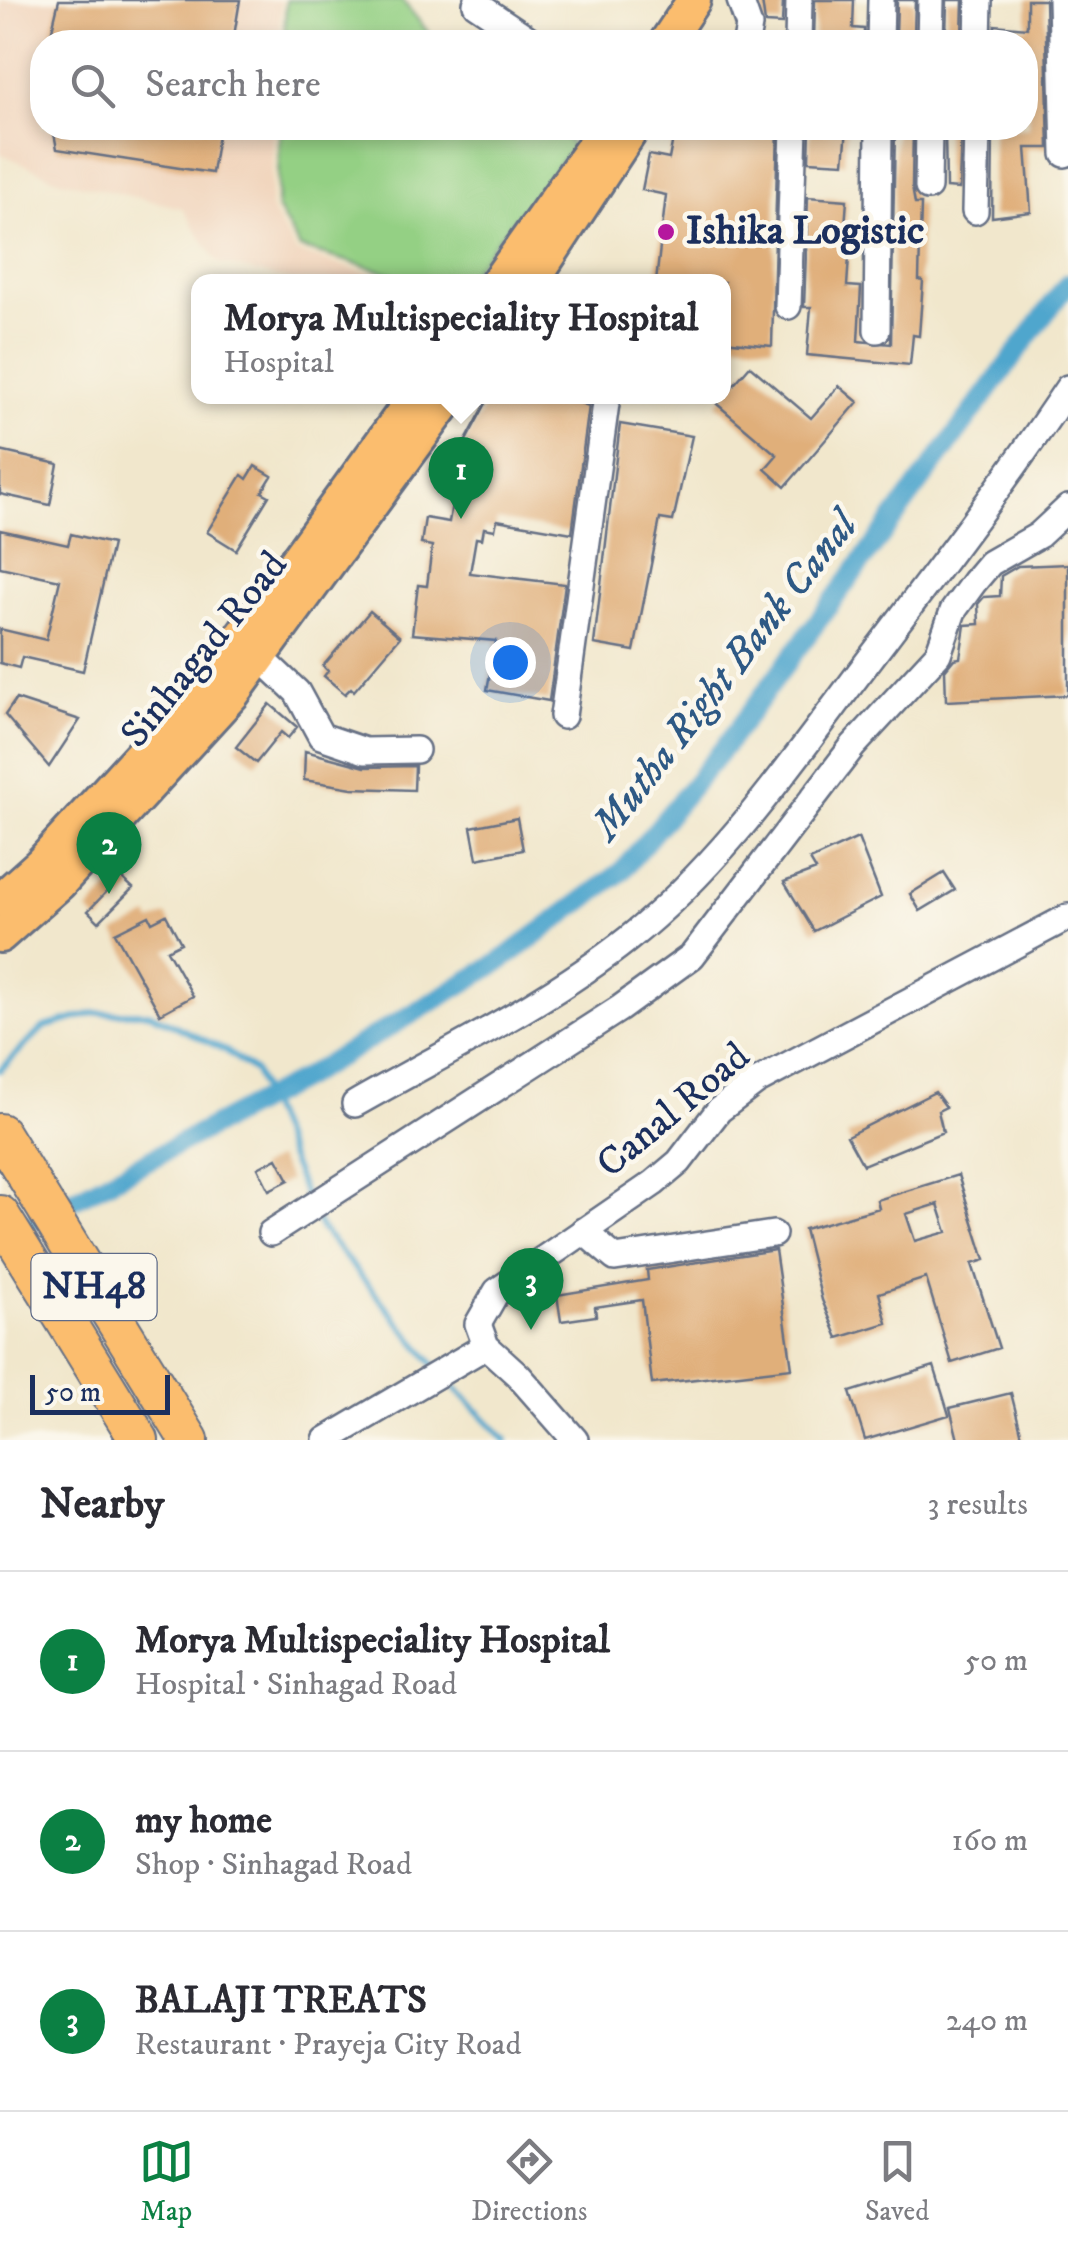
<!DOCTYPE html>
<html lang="en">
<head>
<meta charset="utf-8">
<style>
  :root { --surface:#fff; --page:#f2f2f3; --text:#2b2b33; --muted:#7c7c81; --line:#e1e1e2; --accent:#0b8043 }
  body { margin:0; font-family:"IM FELL DW Pica",serif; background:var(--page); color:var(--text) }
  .scale { position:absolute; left:30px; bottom:25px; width:140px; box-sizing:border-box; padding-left:10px; border:5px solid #1b2f5e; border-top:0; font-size:28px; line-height:35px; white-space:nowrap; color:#1b2f5e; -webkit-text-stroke:8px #fbf7ec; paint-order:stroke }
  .you { position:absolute; left:510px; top:662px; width:35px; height:35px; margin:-25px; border:8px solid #fff; border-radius:50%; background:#1a73e8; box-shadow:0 0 0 15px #1a73e833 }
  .badge { display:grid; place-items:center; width:65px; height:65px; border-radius:50%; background:var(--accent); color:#fff; font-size:32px; font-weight:700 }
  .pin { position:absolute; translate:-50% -82px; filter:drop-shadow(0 2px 5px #0008) }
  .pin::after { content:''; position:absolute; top:52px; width:35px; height:30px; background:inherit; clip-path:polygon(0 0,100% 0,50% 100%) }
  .popup { position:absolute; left:191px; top:274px; width:540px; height:130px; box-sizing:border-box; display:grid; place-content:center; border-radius:20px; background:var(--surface); filter:drop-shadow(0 2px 8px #0005); font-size:32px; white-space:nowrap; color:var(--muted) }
  .popup b { font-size:38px; color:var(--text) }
  .popup::after { content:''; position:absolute; left:50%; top:100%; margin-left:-20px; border:20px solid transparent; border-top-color:var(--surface) }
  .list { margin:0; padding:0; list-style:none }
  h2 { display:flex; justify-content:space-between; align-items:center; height:130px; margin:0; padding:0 40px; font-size:42px }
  h2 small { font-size:32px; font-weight:400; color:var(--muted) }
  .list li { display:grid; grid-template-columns:65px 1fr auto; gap:30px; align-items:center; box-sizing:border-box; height:180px; padding:0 40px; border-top:2px solid var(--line) }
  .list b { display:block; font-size:38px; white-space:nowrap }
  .list p { margin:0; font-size:32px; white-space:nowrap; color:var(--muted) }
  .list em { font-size:32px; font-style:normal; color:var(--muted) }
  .icon { flex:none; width:55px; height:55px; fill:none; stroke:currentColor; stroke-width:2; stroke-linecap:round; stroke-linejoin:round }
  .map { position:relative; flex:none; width:1068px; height:1440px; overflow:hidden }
  .search { position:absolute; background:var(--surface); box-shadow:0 5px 15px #0003; left:30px; right:30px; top:30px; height:110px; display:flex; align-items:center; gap:25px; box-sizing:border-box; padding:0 35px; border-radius:40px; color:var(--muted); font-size:38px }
  .sheet { height:670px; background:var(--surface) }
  nav { display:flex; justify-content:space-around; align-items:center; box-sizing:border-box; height:140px; border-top:2px solid var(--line); background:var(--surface); font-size:28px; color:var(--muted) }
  nav a { display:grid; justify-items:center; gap:5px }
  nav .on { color:var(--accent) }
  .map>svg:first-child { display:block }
</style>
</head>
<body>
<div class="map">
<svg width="1068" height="1440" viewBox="0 0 1068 1440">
  <rect width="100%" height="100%" fill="#fbf7ec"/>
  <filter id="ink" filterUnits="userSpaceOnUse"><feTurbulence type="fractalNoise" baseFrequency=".01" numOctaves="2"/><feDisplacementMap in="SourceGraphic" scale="20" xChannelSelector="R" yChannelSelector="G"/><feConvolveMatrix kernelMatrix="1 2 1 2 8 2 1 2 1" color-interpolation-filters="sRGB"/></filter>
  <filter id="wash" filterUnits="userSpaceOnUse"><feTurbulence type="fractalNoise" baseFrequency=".0048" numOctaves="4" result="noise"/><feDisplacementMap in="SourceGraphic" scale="40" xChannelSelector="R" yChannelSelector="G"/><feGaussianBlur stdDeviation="2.25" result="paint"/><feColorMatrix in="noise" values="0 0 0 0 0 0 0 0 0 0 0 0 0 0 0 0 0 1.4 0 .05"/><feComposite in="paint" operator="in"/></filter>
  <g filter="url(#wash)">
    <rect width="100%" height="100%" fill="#f1e7cc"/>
    <path fill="#f1d5bd" d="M0,0H281L279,42H42V128H274L270,208L296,252L395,281H294L218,263L182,208L57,179L0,153Z"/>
    <path fill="#94d084" stroke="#588071" stroke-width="2.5" d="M286,0H402L436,42H284Z
      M280,128H558L573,147L464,281H417L300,248L277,208Z"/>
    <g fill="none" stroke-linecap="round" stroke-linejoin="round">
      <path stroke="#50a6cd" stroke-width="6" d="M0,1070L44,1027L95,1013H149L225,1050L255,1072L307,1201
        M313,1213L321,1228L436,1367
        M444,1376L506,1440"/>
      <path stroke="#50a6cd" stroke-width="20" d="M3,1237L304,1078L501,961L621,872L726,745L1068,283"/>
    </g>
    <g id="blocks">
      <path fill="#e0af7a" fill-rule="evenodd" d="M59,0H240L233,42H49Z
        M815,0H854L853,28L864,29V42H814Z
        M897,0H915L914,36L896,35Z
        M947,0H963L962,38L946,37Z
        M1027,0H1045L1049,148H1026L1031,212L992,217L993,129L1028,127L1027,42H995V25L1027,28Z
        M762,1L783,2L782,24L765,23Z
        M53,128H219L212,173L57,149Z
        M675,128H778L772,346L724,341V282H656L666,195L642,190L649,155L669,159Z
        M810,128H847L844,163L809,161Z
        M895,128H913L912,187L915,204H921L919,280L923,281L919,336L913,335L910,365L807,355L811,307H804L808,197L847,200L845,227H851L847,286L861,287L858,341L891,344Z
        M945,128H961L959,189L946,188Z
        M750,366L811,418L839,386L858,402L785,487L765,469L777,455L717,404Z
        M490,396H560L589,406L572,533L497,520L495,530L484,528L482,539L476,538L470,573L565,584L549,701L487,690L496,641L412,634L418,585L427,586L432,546L421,544L425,518L449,522L461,450Z
        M620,424L692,436L673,521L660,519L634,651L594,644Z
        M0,451L58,464L50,505L0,494Z
        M255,466L272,476L262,492L269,496L236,550L207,532L242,475L247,479Z
        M0,530L68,545L71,534L112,544L83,671L22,657L19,668L0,663V629L46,640L60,580L0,567Z
        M1068,564V695L946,701L945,670L954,659L960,658L965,625L979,624L978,604L984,597L1000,596L1001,576L1018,566Z
        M370,611L400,637L354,691L351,688L345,694L324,676L328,671L323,666Z
        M16,699L80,720L49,767L5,715Z
        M270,704L297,727L288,738L281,732L256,763L236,747Z
        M305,751L365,767L415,766L414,790L352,788L304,780Z
        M517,818L523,850L477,859L471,827Z
        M858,838L881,897L814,931L784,882L816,870L810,860Z
        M944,873L955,890L920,911L910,894Z
        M121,877L133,888L99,922L88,911Z
        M166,915L181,943L167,950L193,996L160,1014L115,933L149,916L152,922Z
        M935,1092L946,1107L938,1111L943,1132L863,1165L847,1136Z
        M277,1158L289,1180L269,1190L258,1168Z
        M958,1175L985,1260L972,1264L999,1348L952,1363L926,1278L879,1293L887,1323L838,1338L822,1300L804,1229L879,1208L877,1200ZM938,1204L947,1232L915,1241L906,1214Z
        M775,1250L792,1368L652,1384L642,1300L595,1307L596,1316L561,1321L557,1295L648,1280L647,1270Z
        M934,1366L949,1415L865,1440L850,1392Z
        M1011,1393L1023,1440H958L950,1408Z"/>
    </g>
  </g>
  <g filter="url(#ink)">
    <use href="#blocks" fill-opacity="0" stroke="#666f84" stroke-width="2.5"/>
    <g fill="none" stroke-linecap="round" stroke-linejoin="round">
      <g stroke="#666f84" stroke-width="30">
        <path id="minor" d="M740,0L749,26L746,42
          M1061,0L1065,154
          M476,4L533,42
          M798,42L799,0
          M880,42L881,0
          M930,42L931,0
          M978,42L979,0
          M928,187L929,128
          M975,211L977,128
          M788,306L794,128
          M877,330L879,128
          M261,658L297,692L321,736L365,751L416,750
          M563,716L607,396
          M355,1104C446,1052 546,1004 628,939C720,866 787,769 857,676C929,581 1002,487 1068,388
          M583,1231L615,1258L773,1234
          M271,1233L619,1009L692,956L853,746L938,654L953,611L974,582L990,563L1039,535L1068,508
          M486,1346L478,1324L497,1291L654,1183L679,1162L719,1110L756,1082L1068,917
          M326,1440L486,1346L518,1375L575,1440"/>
      </g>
      <g stroke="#666f84" stroke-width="38">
        <path id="major" d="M666,42L694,0
          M497,282L606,128
          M532,282L633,128
          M0,900L40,864L212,676L415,396
          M0,936L60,883L233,694L451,396"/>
      </g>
      <g stroke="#666f84" stroke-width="42">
        <path id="highway" d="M0,1133L189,1440
          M0,1215L139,1440"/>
      </g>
      <use href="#minor" stroke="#fff" stroke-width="25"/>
      <use href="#major" stroke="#fbbd6e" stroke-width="32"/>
      <use href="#highway" stroke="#fbbd6e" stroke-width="38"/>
    </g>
  </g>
  <circle fill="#b5179e" stroke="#fbf7ec" stroke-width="4" cx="666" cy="232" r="10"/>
  <g text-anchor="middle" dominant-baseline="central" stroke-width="9" stroke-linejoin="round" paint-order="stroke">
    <rect fill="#fbf7ec" stroke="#5e6b89" stroke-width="2.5" x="31.5" y="1254" width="125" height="66" rx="8"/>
    <g font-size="38" font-weight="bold" fill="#1b2f5e">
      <text x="94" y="1287">NH48</text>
    </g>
    <g font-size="40" font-weight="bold" fill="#1b2f5e" stroke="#fbf7ec" text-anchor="start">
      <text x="686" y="232">Ishika Logistic</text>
    </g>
    <g font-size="40" fill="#1b2f5e" stroke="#fbf7ec">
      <text transform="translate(205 650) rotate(-51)">Sinhagad Road</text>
      <text transform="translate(674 1111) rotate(-40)">Canal Road</text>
    </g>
    <g font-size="42" font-style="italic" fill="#2e5985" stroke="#fbf7ec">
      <text transform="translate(725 676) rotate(-52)">Mutha Right Bank Canal</text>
    </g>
  </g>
</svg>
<div class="scale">50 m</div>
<div class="you"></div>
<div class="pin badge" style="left:461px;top:519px">1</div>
<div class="popup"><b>Morya Multispeciality Hospital</b>Hospital</div>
<div class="pin badge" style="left:109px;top:894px">2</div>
<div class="pin badge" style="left:531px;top:1330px">3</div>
<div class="search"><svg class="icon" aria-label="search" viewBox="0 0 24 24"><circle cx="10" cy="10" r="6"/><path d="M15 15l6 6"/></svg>Search here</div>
</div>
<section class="sheet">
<h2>Nearby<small>3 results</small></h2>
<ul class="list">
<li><span class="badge">1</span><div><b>Morya Multispeciality Hospital</b><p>Hospital · Sinhagad Road</p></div><em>50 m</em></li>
<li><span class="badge">2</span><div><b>my home</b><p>Shop · Sinhagad Road</p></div><em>160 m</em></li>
<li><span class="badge">3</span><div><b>BALAJI TREATS</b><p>Restaurant · Prayeja City Road</p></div><em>240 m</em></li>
</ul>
</section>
<nav>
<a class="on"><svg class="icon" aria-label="map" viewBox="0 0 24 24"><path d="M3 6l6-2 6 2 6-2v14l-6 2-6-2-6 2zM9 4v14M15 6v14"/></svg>Map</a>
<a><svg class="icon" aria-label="directions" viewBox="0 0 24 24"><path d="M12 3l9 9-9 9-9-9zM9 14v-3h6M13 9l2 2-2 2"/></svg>Directions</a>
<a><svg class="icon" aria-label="saved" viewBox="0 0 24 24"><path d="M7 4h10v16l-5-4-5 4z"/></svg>Saved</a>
</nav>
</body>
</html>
